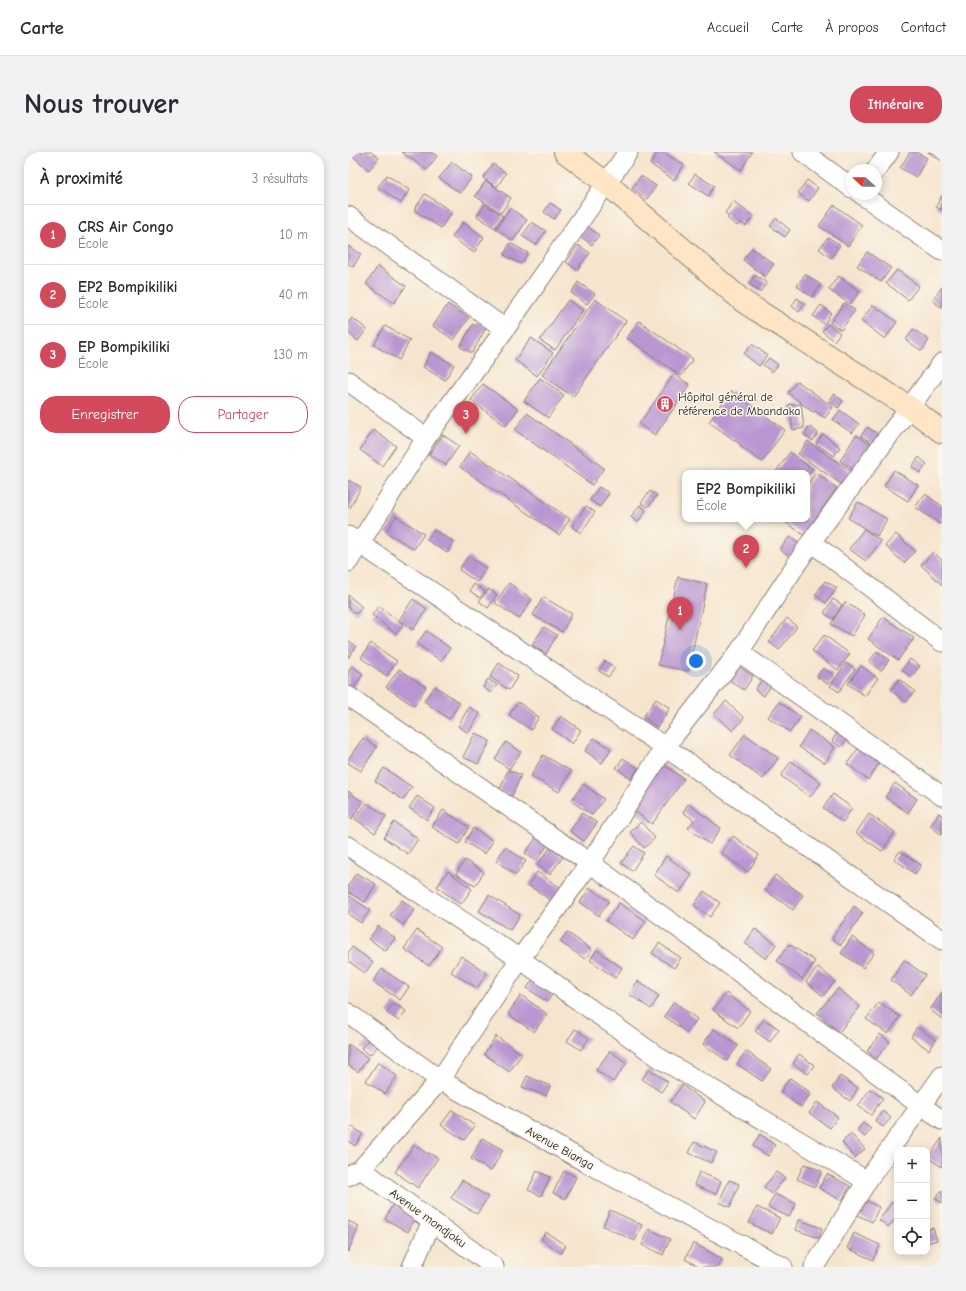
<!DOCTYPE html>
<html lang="fr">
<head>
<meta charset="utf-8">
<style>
  :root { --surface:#fff; --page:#f2f2f3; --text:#2b2b33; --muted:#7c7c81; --line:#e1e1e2; --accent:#d1495b }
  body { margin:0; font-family:"Comic Neue",sans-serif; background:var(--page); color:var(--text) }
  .controls { position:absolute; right:12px; bottom:12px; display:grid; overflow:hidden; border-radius:8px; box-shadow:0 2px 10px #0003 }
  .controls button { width:36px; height:36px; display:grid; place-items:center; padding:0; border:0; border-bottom:1px solid var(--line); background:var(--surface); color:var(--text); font:20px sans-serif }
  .compass { position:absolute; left:498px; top:12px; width:36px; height:36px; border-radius:50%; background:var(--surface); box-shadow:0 2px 10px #0003; rotate:291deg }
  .you { position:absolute; left:348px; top:509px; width:14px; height:14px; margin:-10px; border:3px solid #fff; border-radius:50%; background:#1a73e8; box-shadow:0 0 0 6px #1a73e833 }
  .badge { display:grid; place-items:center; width:26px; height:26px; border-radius:50%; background:var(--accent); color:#fff; font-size:13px; font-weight:700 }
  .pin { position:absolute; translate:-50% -33px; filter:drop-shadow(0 1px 2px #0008) }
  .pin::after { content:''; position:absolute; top:21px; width:14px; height:12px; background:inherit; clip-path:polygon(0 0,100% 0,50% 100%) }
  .popup { position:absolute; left:334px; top:318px; width:128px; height:52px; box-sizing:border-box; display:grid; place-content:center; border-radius:8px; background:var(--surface); filter:drop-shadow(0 1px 3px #0005); font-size:13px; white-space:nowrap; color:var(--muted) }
  .popup b { font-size:15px; color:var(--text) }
  .popup::after { content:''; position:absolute; left:50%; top:100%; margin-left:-8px; border:8px solid transparent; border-top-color:var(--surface) }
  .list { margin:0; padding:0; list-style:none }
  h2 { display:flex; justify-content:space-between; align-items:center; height:52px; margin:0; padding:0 16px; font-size:17px }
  h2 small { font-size:13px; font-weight:400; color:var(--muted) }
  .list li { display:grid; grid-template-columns:26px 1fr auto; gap:12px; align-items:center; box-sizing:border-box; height:60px; padding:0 16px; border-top:1px solid var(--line) }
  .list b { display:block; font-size:15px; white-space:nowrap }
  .list p { margin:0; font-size:13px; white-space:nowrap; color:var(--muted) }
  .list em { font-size:13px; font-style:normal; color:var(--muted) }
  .actions { display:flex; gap:8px; padding:12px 16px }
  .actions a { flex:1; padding:9px 0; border:1px solid var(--accent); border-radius:16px; text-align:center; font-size:14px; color:var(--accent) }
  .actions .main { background:var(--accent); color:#fff }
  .icon { flex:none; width:22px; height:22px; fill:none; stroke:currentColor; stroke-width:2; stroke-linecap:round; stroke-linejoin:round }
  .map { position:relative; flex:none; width:594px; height:1115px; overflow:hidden; border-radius:16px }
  header { display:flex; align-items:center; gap:24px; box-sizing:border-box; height:56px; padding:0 20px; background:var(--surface); border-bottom:1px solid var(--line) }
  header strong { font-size:19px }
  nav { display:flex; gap:22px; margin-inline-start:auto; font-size:14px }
  .intro { display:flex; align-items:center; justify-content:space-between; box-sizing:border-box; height:96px; padding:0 24px }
  h1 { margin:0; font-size:28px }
  .button { padding:10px 18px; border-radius:16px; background:var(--accent); color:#fff; font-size:14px; font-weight:700 }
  main { display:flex; gap:24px; padding:0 24px }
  aside { flex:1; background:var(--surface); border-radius:16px; box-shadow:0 2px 10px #0003 }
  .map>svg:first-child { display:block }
</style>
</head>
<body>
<header>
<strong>Carte</strong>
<nav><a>Accueil</a><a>Carte</a><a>À propos</a><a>Contact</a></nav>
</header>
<div class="intro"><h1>Nous trouver</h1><a class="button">Itinéraire</a></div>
<main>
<aside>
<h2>À proximité<small>3 résultats</small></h2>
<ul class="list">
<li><span class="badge">1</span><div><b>CRS Air Congo</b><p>École</p></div><em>10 m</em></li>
<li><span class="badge">2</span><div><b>EP2 Bompikiliki</b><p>École</p></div><em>40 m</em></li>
<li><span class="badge">3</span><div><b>EP Bompikiliki</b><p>École</p></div><em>130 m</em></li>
</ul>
<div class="actions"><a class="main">Enregistrer</a><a>Partager</a></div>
</aside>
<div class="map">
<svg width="594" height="1115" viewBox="0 0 594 1115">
  <rect width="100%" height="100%" fill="#fbf7ec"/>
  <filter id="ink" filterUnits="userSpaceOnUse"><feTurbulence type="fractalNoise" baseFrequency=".025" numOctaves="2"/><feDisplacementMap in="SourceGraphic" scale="8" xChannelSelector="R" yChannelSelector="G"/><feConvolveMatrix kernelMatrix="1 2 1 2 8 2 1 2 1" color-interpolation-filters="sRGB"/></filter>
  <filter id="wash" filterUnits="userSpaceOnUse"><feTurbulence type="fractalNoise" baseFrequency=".012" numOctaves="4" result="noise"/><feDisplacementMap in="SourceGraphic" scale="16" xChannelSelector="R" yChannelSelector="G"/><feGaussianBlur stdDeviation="0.9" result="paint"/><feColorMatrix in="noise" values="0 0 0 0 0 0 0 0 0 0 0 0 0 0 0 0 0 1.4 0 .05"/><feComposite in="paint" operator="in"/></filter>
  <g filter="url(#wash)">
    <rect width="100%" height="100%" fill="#f6e5ce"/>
    <g id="blocks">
      <path fill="#ba96d1" d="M0,0H23L31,6L21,18Z
        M54,0H83L89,4L79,18Z
        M310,0H315L336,13L326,28L302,12Z
        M366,0H404L393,18Z
        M562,0H568L579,6L568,25L552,16Z
        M580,0H594V9Z
        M104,10L124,25L112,41L91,26Z
        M145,12L158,21L149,35L135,26Z
        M347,22L366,34L360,44L341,31Z
        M39,23L61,38L53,51L30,35Z
        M293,24L308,34L299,47L284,36Z
        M459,28L470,36L461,49L450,41Z
        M138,29L163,46L153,61L127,44Z
        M77,42L104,60L93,76L66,58Z
        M594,43V58L588,55Z
        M385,49L405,64L398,74L392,70L389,74L379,66L381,64L377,61Z
        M202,51L213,58L206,67L196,60Z
        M137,52L155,64L147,76L129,64Z
        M486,53L514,73L500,94L471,74Z
        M162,56L179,68L165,89L148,77Z
        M428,66L442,78L437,85L422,74Z
        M115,70L136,85L126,101L104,85Z
        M184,70L198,79L188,93L174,84Z
        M239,74L251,83L244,93L232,84Z
        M480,85L492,93L483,106L471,97Z
        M162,91L180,101L173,112L156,103Z
        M230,93L242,101L229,118L218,110Z
        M0,94L13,102L5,115L0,112Z
        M404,96L426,112L417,125L395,108Z
        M519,100L543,116L533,130L509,114Z
        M30,114L58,134L46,151L18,132Z
        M549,118L571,134L560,148L538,131Z
        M457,122L473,133L464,145L449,134Z
        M407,123L419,131L412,140L401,132Z
        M490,124L512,139L502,152L481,138Z
        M230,130L247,142L239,152L223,141Z
        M594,135V156L584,148Z
        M449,146L457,152L451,160L444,154Z
        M247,147L278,169L225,245L194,223Z
        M220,148L235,158L207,198L192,188Z
        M496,151L507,158L493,178L482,171Z
        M100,152L121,166L106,188L85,174Z
        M473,153L483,161L476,172L465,164Z
        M525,153L549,170L537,187L513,169Z
        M4,166L19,177L10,189L0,181V171Z
        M132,167L140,172L124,201L112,195L125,172L128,174Z
        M291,169L345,207L333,224L279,186Z
        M480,172L492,181L486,189L474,179Z
        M37,174L62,188L51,208L26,193Z
        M565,177L581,188L574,199L558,188Z
        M183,186L205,201L189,224L167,208Z
        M404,192L419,203L411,214L396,202Z
        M83,200L106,213L97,228L75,215Z
        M421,206L430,213L424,220L415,213Z
        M326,222L342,233L307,283L291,272Z
        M192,226L216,243L200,266L176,249Z
        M449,229L485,255L477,266L467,259L465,260L440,241Z
        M135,232L170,257L158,274L123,248Z
        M383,239L437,278L414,310L392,294L393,293L361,270Z
        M486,242L495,249L490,256L481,249Z
        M453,252L456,276L445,278L441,253Z
        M492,258L511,272L504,281L485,268Z
        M179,261L256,316L244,333L167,278Z
        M462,275L470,281L465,289L456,283Z
        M519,275L533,284L527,293L513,284Z
        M25,278L48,294L34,314L12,298Z
        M475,282L492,295L486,304L468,292Z
        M95,283L111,294L98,313L81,302Z
        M508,283L527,295L510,321L492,309Z
        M460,289L505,321L496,334L450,302Z
        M122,299L222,367L211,383L112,315Z
        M442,300L464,317L459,324V321H427Z
        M571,305L579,312L572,321L564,315Z
        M546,318L570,333L560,349L536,334Z
        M468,321L489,336L456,383L434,368L435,367H459V333Z
        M0,328L13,335L2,356L0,355Z
        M251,335L261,341L252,355L242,348Z
        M302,339L309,343L300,355L293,351Z
        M577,342L594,354V368L592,372L567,355Z
        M510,350L539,367L529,384L500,366Z
        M292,353L298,358L290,370L283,365Z
        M238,354L247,360L233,381L224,375Z
        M48,364L76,382L66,397L38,380Z
        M516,377L533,389L518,409L501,397Z
        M86,378L106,390L99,401L79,388Z
        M548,382L567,399L556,411L537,394Z
        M441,385L453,393L444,406L432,398Z
        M585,400L594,408V433L573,413Z
        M120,404L138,416L129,430L111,418Z
        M330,425L359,432L340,519L310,513Z
        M477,429L489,436L478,451L467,443Z
        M161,431L184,447L171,467L147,451Z
        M126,432L137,439L132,446L122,439Z
        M141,437L149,443L140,456L131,449Z
        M0,443L14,455L8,462L0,455Z
        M195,445L224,462L214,480L185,463Z
        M65,447L79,457L65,478L51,468Z
        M485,447L494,453L485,467L476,461Z
        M497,450L517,463L504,484L483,472Z
        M31,454L55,473L48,482L24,463Z
        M535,465L566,486L550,508L520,487Z
        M439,466L449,475L431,498L421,490Z
        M196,475L209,483L198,502L184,493Z
        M78,479L102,496L93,509L69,492Z
        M476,483L502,502L490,518L464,499Z
        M0,488L8,494L0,506Z
        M23,491L49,509L39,524L13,506Z
        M529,499L541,508L533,519L521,510Z
        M562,507L572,514L563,525L554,518Z
        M257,509L267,516L260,525L251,519Z
        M151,511L170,524L161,538L142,525Z
        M498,511L507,517L491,540L482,534Z
        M4,514L15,522L6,536L0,532V520Z
        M390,514L405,524L396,538L381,528Z
        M513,514L530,526L517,544L500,532Z
        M475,516L486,523L480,532L469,525Z
        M51,517L78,535L66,554L38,535Z
        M415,526L424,532L416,544L407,538Z
        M140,527L149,533L143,541L135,535Z
        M551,527L567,539L558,550L543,538Z
        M87,534L112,551L101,567L76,549Z
        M308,547L322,556L309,575L295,565Z
        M378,549L396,566L385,579L366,562Z
        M170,550L191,565L183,578L161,563Z
        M431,550L453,565L442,580L420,565Z
        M121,555L132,562L120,581L110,574Z
        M213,564L233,578L224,592L204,577Z
        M491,577L501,584L493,595L484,589Z
        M461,578L487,595L477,611L451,595Z
        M127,581L142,589L130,612L115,605Z
        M397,582L430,606L415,627L382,603Z
        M15,586L29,595L13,619L0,611V607Z
        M246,586L263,597L254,611L237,599Z
        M158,590L173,600L161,617L147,607Z
        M514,591L535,606L520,628L499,612Z
        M195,603L223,619L211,640L183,624Z
        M275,606L290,616L283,627L268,616Z
        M443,609L473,631L462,645L433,624Z
        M313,611L336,627L304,672L281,655Z
        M36,616L64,635L55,648L27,629Z
        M160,618L173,623L164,644L151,639Z
        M547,631L569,647L560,661L537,645Z
        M235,632L256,647L244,663L223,649Z
        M0,639L15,650L4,667L0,664Z
        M485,642L504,656L495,670L475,656Z
        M69,644L87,656L79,668L61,656Z
        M19,651L38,664L27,681L7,667Z
        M340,652L373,676L362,692L340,676L346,668L335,660Z
        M95,658L121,675L111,692L84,675Z
        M234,661L249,671L236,689L222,679Z
        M591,661L594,663V683L582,674Z
        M521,662L547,680L534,699L508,681Z
        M46,670L70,687L60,702L36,686Z
        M293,670L307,686L296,696L282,680Z
        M125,676L145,689L137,702L117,690Z
        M385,684L411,703L400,720L373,701Z
        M189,685L200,693L188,709L177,701Z
        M286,694L296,701L284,719L273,711Z
        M157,695L178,709L168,723L148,709Z
        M202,696L215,705L202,722L189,713Z
        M552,699L573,713L567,722L546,707Z
        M318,704L344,723L331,741L306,723Z
        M117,708L136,720L127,734L108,722Z
        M100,719L124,737L113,752L89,735Z
        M189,720L213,736L204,749L180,733Z
        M8,721L28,732L17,750L0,740V734Z
        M427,723L455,743L445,758L417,738Z
        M242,736L261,749L251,764L232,750Z
        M356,739L372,751L362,765L346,753Z
        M0,743L22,758L13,771L0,762Z
        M141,743L172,763L162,778L131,759Z
        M54,748L67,758L55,773L42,763Z
        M271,751L298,769L285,788L258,769Z
        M506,754L515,761L493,793L484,786Z
        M30,774L47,786L38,799L21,787Z
        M407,777L428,792L418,807L397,791Z
        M69,778L94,795L81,814L56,797Z
        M219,780L244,798L237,807L212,790Z
        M504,785L526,801L515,816L493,801Z
        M311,791L333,806L326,816L304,801Z
        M441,792L467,809L454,827L429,809Z
        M4,795L25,810L17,821L0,809V801Z
        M249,798L274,816L267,826L242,808Z
        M113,804L139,821L129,836L103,820Z
        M556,808L577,823L563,843L543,828Z
        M470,815L487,829L475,844L458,830Z
        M34,817L61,835L52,848L25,830Z
        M186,826L206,840L199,850L179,836Z
        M290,829L311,844L303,857L281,842Z
        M490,836L512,855L491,880L469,861Z
        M594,840V867L582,858Z
        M378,841L402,859L390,876L365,858Z
        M173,843L199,862L186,880L160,862Z
        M326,850L349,867L339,881L316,864Z
        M531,850L552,865L540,882L518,867Z
        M46,851L58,859L51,869L39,861Z
        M416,867L431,877L422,890L407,879Z
        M569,875L588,888L581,898L563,885Z
        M227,877L241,886L233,898L219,889Z
        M366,877L390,894L379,909L355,892Z
        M532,882L542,890L528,907L519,899Z
        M148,884L174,902L161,920L136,902Z
        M21,887L30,894L22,903L13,896Z
        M0,892L20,906L10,920L0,913Z
        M262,899L279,911L265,930L248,918Z
        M398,899L423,917L414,929L389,912Z
        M451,902L466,913L460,922L445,912Z
        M30,910L49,924L37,942L18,929Z
        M301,917L320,930L313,940L294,927Z
        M179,924L202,934L198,944L174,935Z
        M492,924L510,936L502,949L484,936Z
        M442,926L463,941L453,955L432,940Z
        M334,933L357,950L346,967L322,950Z
        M522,937L535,946L523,963L510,954Z
        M469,950L490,965L482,976L461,961Z
        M104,958L127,974L116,988L93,973Z
        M535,959L543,966L535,975L527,969Z
        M515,971L523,977L517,985L509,979Z
        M3,974L15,982L7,994L0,989V979Z
        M412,982L427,993L420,1004L405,994Z
        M503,982L517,997L507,1006L494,990Z
        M134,986L155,998L143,1019L123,1007Z
        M594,986V1015L580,1006Z
        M346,990L369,1000L363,1011L341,1001Z
        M66,993L80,1002L81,1001L90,1006L70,1036L47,1020Z
        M456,1012L474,1019L467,1035L449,1027Z
        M189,1019L202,1025L193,1044L180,1038Z
        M216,1019L228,1025L217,1047L205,1041Z
        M351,1020L373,1029L368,1042L346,1033Z
        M428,1020L437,1026L424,1042L416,1035Z
        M479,1022L502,1034L494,1049L471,1036Z
        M114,1028L140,1045L129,1062L103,1046Z
        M381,1028L391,1032L382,1055L371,1050Z
        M594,1038V1051L587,1046Z
        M427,1042L448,1052L441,1065L420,1055Z
        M514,1047L531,1055L524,1070L507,1062Z
        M544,1050L549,1054V1064L541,1075L531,1068Z
        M45,1052L68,1065L60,1080L37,1067Z
        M409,1055L432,1066L424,1082L401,1071Z
        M262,1058L294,1073L287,1089L255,1074Z
        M451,1068L474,1076L471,1086L448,1078Z
        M0,1069L11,1074L0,1100Z
        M585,1076L589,1088L579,1091V1078Z
        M301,1077L322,1087L315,1103L294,1093Z
        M198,1080L218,1094L213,1101L193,1087Z
        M506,1081L532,1093L525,1108L499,1096Z
        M345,1091L374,1107L370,1115H352L337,1107Z"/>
    </g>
  </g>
  <g filter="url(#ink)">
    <use href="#blocks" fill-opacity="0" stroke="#898075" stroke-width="1"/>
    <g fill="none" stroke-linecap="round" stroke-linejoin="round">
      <g stroke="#898075" stroke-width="21">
        <path id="street" d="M455,0L504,36
          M528,18L541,0
          M513,42L594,99
          M0,64L157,177
          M0,229L78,286
          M0,384L317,595L594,788
          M463,390L594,490
          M0,410L78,286L157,177L280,0
          M391,500L594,644
          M0,544L242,711L572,953L594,968
          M0,694L172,807L313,907L519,1029
          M0,861L92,928L239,1011L435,1115
          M13,1017L146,1115
          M0,1024L13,1017L92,928L172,807L242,711L317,595L391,500L463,390L594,211
          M64,1115L84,1069
          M466,1115L519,1029L594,924"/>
      </g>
      <g stroke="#898075" stroke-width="24">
        <path id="secondary" d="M217,0L258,31L396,150L561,255L594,280"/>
      </g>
      <use href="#street" stroke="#fff" stroke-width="19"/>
      <use href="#secondary" stroke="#fee5c5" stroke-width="22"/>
    </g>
  </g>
  <defs>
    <g id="building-disc" transform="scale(0.9)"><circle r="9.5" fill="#d1495b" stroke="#fbf7ec"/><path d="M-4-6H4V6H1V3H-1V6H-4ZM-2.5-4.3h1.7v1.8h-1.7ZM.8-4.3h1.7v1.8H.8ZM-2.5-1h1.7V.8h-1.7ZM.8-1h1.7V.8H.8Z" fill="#fff"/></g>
  </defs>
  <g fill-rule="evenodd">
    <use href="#building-disc" x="317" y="252"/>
  </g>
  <g text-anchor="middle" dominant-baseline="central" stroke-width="3" stroke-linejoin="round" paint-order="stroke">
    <g font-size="12" fill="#1c1c1c" stroke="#fbf7ec" text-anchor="start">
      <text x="330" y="245">Hôpital général de<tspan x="330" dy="14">référence de Mbandaka</tspan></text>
    </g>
    <g font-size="12" fill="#1c1c1c" stroke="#fbf7ec">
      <text transform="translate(212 996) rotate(29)">Avenue Bianga</text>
      <text transform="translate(80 1066) rotate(36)">Avenue mondjoku</text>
    </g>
  </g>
</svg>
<div class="controls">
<button>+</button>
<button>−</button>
<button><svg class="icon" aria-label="locate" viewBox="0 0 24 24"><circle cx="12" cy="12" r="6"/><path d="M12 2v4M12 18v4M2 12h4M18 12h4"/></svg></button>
</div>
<svg class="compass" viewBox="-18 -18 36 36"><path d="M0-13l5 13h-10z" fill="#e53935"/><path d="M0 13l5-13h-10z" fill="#7c7c81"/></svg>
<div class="you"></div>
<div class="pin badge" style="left:332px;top:478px">1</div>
<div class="pin badge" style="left:398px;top:416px">2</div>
<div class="popup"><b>EP2 Bompikiliki</b>École</div>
<div class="pin badge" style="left:118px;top:282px">3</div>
</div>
</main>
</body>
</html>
